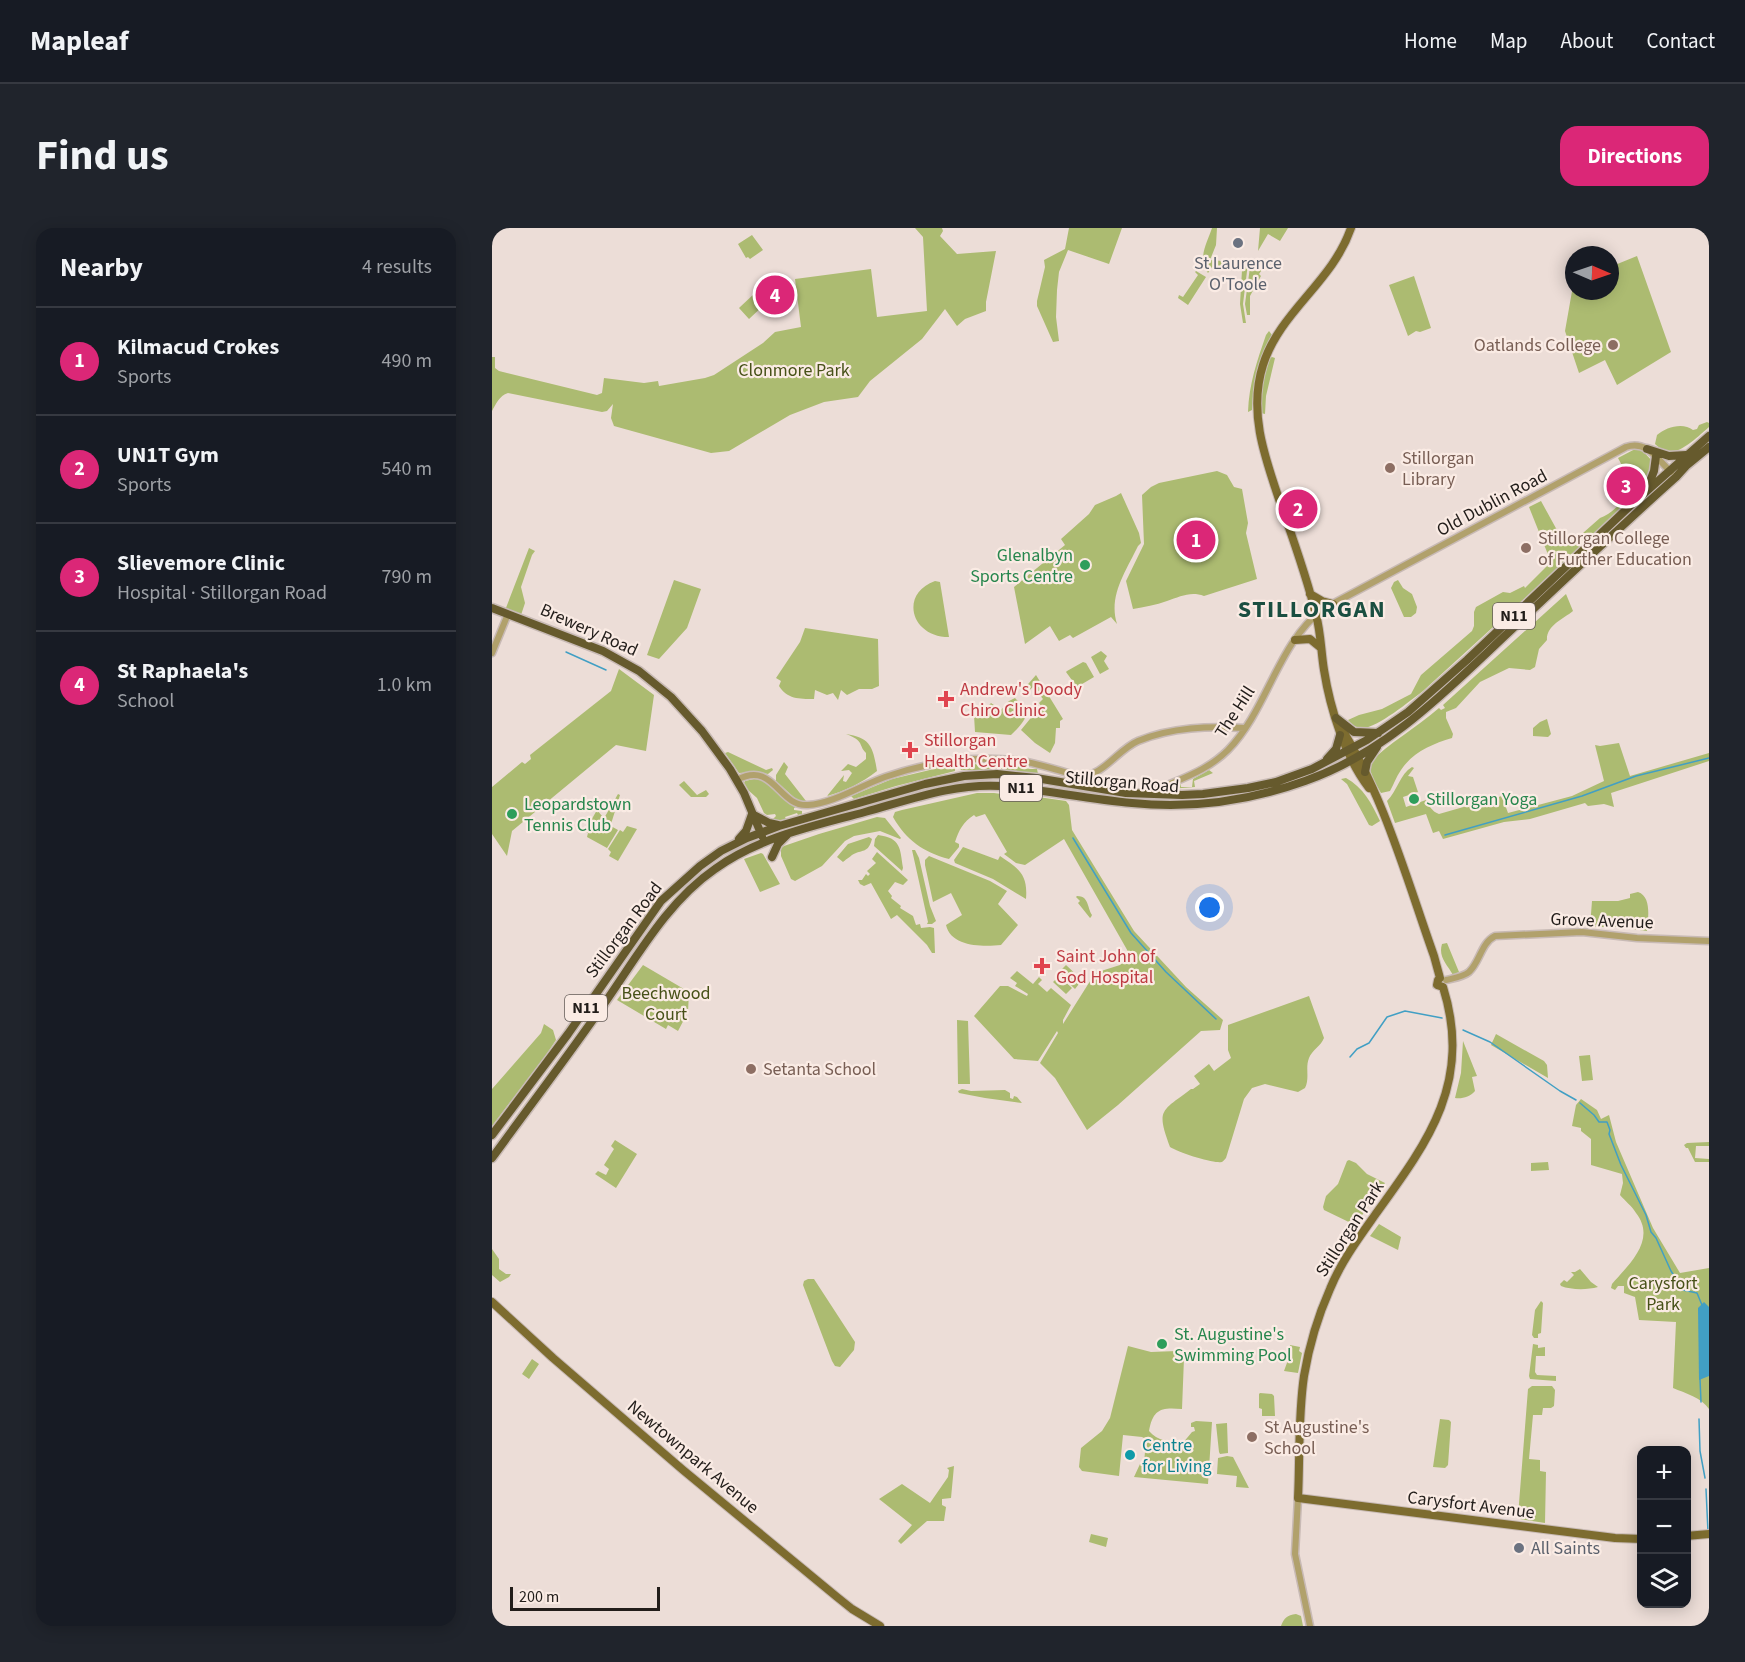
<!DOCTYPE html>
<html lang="en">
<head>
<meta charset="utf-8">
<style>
  :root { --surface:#171b24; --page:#20242c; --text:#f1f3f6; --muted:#9ea1a6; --line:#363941; --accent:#db2777 }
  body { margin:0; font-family:"Source Sans 3",sans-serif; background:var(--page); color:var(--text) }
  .controls { position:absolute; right:18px; bottom:18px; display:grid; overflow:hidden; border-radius:12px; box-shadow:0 3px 15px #0003 }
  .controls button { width:54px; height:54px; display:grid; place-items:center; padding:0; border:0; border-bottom:2px solid var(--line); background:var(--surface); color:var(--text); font:30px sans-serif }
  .compass { position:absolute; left:1073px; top:18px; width:54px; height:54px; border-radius:50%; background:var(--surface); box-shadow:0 3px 15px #0003; rotate:92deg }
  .scale { position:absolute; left:18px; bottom:15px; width:150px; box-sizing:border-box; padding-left:6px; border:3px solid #221d1a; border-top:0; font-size:16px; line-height:21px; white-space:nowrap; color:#221d1a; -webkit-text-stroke:4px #faebe4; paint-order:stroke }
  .you { position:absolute; left:718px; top:680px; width:21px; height:21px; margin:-15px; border:4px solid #fff; border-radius:50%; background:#1a73e8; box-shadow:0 0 0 9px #1a73e833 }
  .badge { display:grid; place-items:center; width:39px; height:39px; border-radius:50%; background:var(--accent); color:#fff; font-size:20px; font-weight:700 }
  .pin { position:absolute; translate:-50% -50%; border:3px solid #fff; box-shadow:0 2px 6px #0006 }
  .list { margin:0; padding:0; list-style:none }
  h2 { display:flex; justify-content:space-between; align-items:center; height:78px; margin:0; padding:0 24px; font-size:26px }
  h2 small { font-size:20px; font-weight:400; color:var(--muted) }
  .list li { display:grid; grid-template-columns:39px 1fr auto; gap:18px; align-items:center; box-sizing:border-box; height:108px; padding:0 24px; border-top:2px solid var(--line) }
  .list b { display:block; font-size:22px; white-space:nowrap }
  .list p { margin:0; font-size:20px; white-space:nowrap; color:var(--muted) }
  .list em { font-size:20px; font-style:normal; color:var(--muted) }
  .icon { flex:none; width:33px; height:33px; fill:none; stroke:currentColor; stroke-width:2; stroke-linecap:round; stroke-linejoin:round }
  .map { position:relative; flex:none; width:1217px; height:1398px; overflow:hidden; border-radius:18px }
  header { display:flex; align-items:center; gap:36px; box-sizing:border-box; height:84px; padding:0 30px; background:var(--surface); border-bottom:2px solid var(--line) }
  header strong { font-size:28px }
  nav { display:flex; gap:33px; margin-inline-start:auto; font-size:21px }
  .intro { display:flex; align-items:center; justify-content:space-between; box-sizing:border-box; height:144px; padding:0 36px }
  h1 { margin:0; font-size:42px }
  .button { padding:15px 27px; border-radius:18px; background:var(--accent); color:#fff; font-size:21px; font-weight:700 }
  main { display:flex; gap:36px; padding:0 36px }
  aside { flex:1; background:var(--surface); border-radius:18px; box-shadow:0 3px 15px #0003 }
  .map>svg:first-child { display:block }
</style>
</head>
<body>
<header>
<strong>Mapleaf</strong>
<nav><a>Home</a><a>Map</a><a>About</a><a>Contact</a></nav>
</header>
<div class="intro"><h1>Find us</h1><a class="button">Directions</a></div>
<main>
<aside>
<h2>Nearby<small>4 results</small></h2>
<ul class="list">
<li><span class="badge">1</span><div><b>Kilmacud Crokes</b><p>Sports</p></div><em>490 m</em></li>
<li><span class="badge">2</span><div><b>UN1T Gym</b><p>Sports</p></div><em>540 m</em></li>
<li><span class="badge">3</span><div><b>Slievemore Clinic</b><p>Hospital · Stillorgan Road</p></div><em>790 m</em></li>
<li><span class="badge">4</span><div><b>St Raphaela's</b><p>School</p></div><em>1.0 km</em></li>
</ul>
</aside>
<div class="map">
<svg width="1217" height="1398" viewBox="0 0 1217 1398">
  <rect width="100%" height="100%" fill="#ecddd7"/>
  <path fill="#acbb71" d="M423,0H450L451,3L448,8L465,26L504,23L494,74V83L473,91L465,98L453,81L430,111L378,153L366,169L332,174L298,187L237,223L219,225L122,198L119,190L121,176L115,183L110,184L16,165C7,168 4,176 0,183V129H3V140L7,143L105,167L110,165L112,150L152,155L166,153L167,158L213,150L222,147L271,115L283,104L309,99L303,51L379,41L385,89L435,83L431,9Z
    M577,0H630L617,36L576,22L567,44L565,62L564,89L567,113L561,114L545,78V73L553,39L552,32L573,21Z
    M720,0H725L724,17L718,32L756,35L751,76L754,95H751L748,76L750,42L720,39L716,45C705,31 715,15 720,0Z
    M768,0H796L788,13L776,6L766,23Z
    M260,7L271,22L258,31L256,29L254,30L246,16Z
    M1145,28L1179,124L1125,157L1113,132L1087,145L1073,103L1082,52V63H1118V39Z
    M764,34H771L774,36L767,46L769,48L758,68V87H755L753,76L758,39L763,40Z
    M704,43L714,49L696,77L686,70L687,67L691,69L706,47L703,44Z
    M922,48L939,100L928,104L924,103L916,108L897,57Z
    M264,64L274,75L257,91L247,80Z
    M777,103L780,107C766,135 762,151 760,182L756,184C757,156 765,133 774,107Z
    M780,129L783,130L774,168L773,186L769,185C768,165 772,148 778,130Z
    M1215,194L1217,195V199C1208,207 1187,227 1175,224C1171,222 1166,219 1163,216L1165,207C1174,199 1191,194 1201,202L1205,201L1207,197Z
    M1145,220L1150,222L1161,234L1158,249L1127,284L931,463C919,472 885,500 871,500C864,500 860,497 856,492L867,487L890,481L919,466L929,447L980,403L982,398V384L984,379L1011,364L1018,365L1032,358L1033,360L1059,334L1037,279L1049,273L1071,313L1083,312L1108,290C1121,286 1133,270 1142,260L1126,230Z
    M725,243L735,247L742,259L750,261L756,295L754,305L765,351L712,368C698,363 688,369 675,373C664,377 652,379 641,381L634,353L652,316L650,267L659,259L667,255Z
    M629,265L647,305L649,315L646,318C634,343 616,368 625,396L619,389L581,410L578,407L567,413L558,398L533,416L522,359L573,317L569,311L597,286L603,277L624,268Z
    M37,320L43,323L40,327L29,359L33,375L28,390L12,385Z
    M182,352L209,361L195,400L167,431L155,427Z
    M906,352L911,360L920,366L925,379L924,385L919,389H912L899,360L902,354Z
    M443,353L448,354L457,409C419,409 407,366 443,353Z
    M1074,366L1081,383C1071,391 1054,398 1055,412L1047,421L1043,439L1038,442L1017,440L988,454L964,480L954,484V490L961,506L960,510C940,516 921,524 909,542C904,549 902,556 898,563L889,565L882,553L876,536C897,515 924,500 947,480L949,482L953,480L951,477Z
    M313,400L386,411L387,458L380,461H367L355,467L349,462L346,472L341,465L335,467L323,462L322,471C307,471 295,471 287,458L289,453L284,450L308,414Z
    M609,423L615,428L612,433L617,441L608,446L599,429Z
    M591,434L594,435L602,449L585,459L574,444L575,443Z
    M127,441L162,467L154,523L124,517L20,603L15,628L0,606V559L30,534L33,536L39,531L38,527L119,463Z
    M544,447L571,491L568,493V500H564L563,515L558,525L543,515L529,502L542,486L554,479L552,477L549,478L547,475L551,471L541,459L533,466L530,463Z
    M523,470L535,483C534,493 526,500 519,507L483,504L482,487L487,488L499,475L509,482L517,473Z
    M1055,491L1059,506L1056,509L1041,508V500L1048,494Z
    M354,506C379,510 381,519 385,543C370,555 353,563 335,568L352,547L351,553L354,554L360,545L357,542L349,543L356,536L364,539L374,531V525C370,521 370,519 368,515C365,510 359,508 354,506Z
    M1127,515L1138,548L1217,525V533L1119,565L1122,579L1112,576L1096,578L1093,575L1038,591L1012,594L951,611L947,603L941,605L934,586L903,595L895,573C905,563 908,546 920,539L922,540L916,548L921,549L926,564L911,569L914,579L934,572C938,578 939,583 947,586L1010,568L1016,585L1080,568L1112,553L1103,517L1108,518Z
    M236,524L274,542L280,540L281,542L276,546L264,544L247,545L233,525Z
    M292,534L296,539L293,546L314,573L313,574L306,573L284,553V547Z
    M509,535L538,541H545L546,546L506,542H469L468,540L470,537L477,538L484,536L486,538L490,536L500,538Z
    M459,537L463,539V543L404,558L362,571L359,568L400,551Z
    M717,542L721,545L702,553L703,559L677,561V559L688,554L689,559H700L701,551Z
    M854,550C871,559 880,576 888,593L880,598L877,597L855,556L849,551Z
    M262,551C280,551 289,571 304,579L302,580V582L310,583V586L306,587L305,585L293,589L294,591L286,593L280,592L284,588L283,586L275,587L272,585L265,570L256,562L252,555L253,553Z
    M192,553L205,567L214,562L217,566L214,569H199L187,557Z
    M485,565H502L545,571L546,569L574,573L577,577L580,602L642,703L694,759L731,792L728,802L709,803L626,877L595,902L563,850L548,835L566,805L565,803L546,833L522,831L482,788L508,758H516L535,768L536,766L523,758L525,755L518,750L525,743L541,756L547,749L550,752L546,756L555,764L559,760L579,777L571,792V796L600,750L606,744L628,737L638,727L572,611L533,637L524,635L512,626L515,624L493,586L484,589L482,587C471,594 467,602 463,614L467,616V619L457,631C431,624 414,612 401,589L403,584L410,582Z
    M126,566L128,567L119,596L111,592Z
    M105,582L110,588L108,592L126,602L115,620L95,609L96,605L93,603Z
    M385,589L393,590L409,610L408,611L388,603L362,608L353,613L330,638L303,653L299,651L289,628V620L292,618L327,606Z
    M135,598L145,601L126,633L117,628L119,624L116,621L128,602L131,604Z
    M386,607C409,610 408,620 411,640L410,643L382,618L383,611Z
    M377,609L380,611C376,626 370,621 360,627C359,628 352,633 351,634L345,629L356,616Z
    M471,619L506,632L508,628C527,641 536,646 534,671L501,651L463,635L462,632Z
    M420,622H423L427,630L438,678L444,693L440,696H435L436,694Z
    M385,624L416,652L411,657L403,654L396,663L400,668L399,670L409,678L408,680L421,688L424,697L428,696L429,700L438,699L442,700L443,725H440L435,717L405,687L399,691L379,655L372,658L368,656L366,652H370L374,646L376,648L378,646L375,643L384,635L380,631Z
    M269,625L271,626L288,656L268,664L252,631Z
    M437,628L498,653L515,663L506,676L526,697L509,717C491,719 459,719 454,697L470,687L459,665L441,674L433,637V632Z
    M1146,664C1160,669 1156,690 1155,703L1125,699H1098L1100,673H1126L1138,670V666Z
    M585,668C597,668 595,679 600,687L599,689L598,690L586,675L588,673L584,669Z
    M955,715L967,744L961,747C955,736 946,729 950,716Z
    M151,737L197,764L196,784L186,803L176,797L174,801L125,772Z
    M574,737L590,752L583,761L566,745Z
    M567,748L580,760L574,766L561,754Z
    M817,768L832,810C829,818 820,822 817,830C813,840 818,850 813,860L806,864L773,856L760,860L752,871L734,930C731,933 731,935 726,934C716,934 686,924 678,919C664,881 669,884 699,861H701L708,856L702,848L717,836L722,843L739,830L736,822V797Z
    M465,792L476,793L478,856H466Z
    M52,796L61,802L64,812L54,827L0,898V861L49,805Z
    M1004,806L1052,833L1055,837L1056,850L999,817Z
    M971,813L985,848L980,849L983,863C978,869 970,871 963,870L969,845Z
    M1098,827L1101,852L1090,853L1087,828Z
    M470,861L479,863L513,862L518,865V870L521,871L522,868L525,869L530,875L493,870L467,865L466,863Z
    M1089,871L1105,882L1109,891L1117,887L1124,914L1161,1000L1188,1045L1217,1040V1181C1210,1170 1193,1165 1181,1160L1184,1094L1147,1092L1143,1069L1132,1065V1058H1126L1123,1062L1119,1060L1120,1056C1137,1036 1165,1012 1144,985C1140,978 1133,973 1128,967L1131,955L1130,946L1099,937V911L1089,903V900L1080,898L1084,877Z
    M123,912L145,926L124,960L103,946L106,943L114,947L117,941L112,937L122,921L119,918Z
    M1217,914V918H1204L1203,930L1217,931V934H1203L1196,920H1194L1192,917L1195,915Z
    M857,932L864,935L875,946L893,955L863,997L832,982L831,979L834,968L846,956L855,933Z
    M1056,934L1057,942L1039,943V935Z
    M887,996L909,1009L906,1022L878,1008Z
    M0,1021L7,1031V1041L14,1046H19L17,1049L8,1054L0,1047Z
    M1088,1041L1099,1054L1106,1059C1095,1062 1079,1062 1069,1058L1068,1056L1072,1052L1075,1054L1082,1047L1079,1044H1083Z
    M316,1051H322L363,1114L362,1122L348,1139L343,1138L340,1133L311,1057L312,1053Z
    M1049,1073L1051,1075L1049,1105L1046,1106V1110H1042L1040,1107L1043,1082Z
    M1041,1116L1046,1117V1120L1053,1119V1128H1044L1043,1144L1045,1147L1064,1148V1153L1038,1151L1037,1148Z
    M798,1117L808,1119L807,1123L810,1125L806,1145L792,1143L796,1132Z
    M636,1118L659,1124L685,1123L692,1130L690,1181C669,1179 661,1181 657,1203C665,1213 679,1214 690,1216L700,1204L703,1203L702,1199H699V1195L704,1193L720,1194L716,1256L642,1249L648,1236H652L654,1211L650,1209L631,1207L627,1248L590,1243L587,1239L589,1220L610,1203L618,1190Z
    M40,1131L47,1136L37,1151L30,1146Z
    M1040,1158H1060L1063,1162L1062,1178L1059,1180H1051L1050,1187H1041L1037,1231L1048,1232V1243L1054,1244L1053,1295L1028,1291L1026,1288L1036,1161Z
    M768,1165L780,1166L782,1168L783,1188H770V1181L767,1180V1166Z
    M948,1191L957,1192L959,1194L956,1237L953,1240L941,1239Z
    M735,1195L736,1224V1225L728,1226L727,1224L724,1196Z
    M735,1228L741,1229L757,1260L744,1259L745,1248L725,1246L726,1230Z
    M462,1238L459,1270L450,1271V1277L454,1279L452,1293H435L409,1316L406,1313L420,1297L387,1271L410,1256L438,1275L456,1249L457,1242L455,1240Z
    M599,1306L616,1310L614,1319L597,1314Z
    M804,1386L809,1388L811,1398H789C792,1390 795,1387 804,1386Z"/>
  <path fill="#419fc4" d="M1212,1074L1217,1079V1148L1207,1152L1206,1080Z"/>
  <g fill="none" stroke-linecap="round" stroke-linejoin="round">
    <path stroke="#419fc4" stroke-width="1.5" d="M74,424L114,442
      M953,607L1090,568L1144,548L1217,530
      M581,610L639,705L674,744L724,791
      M971,802L998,814L1068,863L1084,872
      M858,829L865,821L877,815L895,789L913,783L950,790
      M1088,875L1102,887L1107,894H1115L1118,902L1117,906L1129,937L1154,987L1159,1004L1164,1010L1179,1043L1191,1062L1205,1065L1210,1077
      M1208,1151L1209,1174
      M1207,1191L1208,1223L1213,1250
      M1214,1261L1216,1304"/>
    <g stroke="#c8bab5" stroke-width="9">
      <path id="minor" d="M0,425L16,386
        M245,552C282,532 286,579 316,577C340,576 370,557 393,549C436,534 484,527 529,533C548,536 568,543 587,548C611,549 625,522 646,513C680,499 717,498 753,500
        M660,564C687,551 714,544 736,522C776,481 785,416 831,381L1134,219C1155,212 1165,231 1179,244
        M954,752C962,750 971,749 977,744C988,734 989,715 1003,708L1090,704L1145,710L1217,713
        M806,1270L803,1326L818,1398"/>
    </g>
    <g stroke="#c8bab5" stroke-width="10">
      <path id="major" d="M859,0C840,55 788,83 771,137C756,184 773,230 788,274C801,311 815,349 824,387C829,405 829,424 832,442C838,480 853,529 877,560
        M818,366L830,373L841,376
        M803,412L818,411L829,420
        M846,495C891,565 914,649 942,728L948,750L946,752L945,757L951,759C981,854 936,914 883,987C866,1011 849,1034 838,1061C826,1088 817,1118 812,1148C806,1188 808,1230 806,1270L1123,1310L1150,1311
        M0,1074L61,1130L191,1242L345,1369L360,1381L388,1398
        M1194,1308L1217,1306"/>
    </g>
    <g stroke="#c8bab5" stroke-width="11">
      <path id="highway" d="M1155,221L1177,228L1194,227
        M1155,261L1162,243L1164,228
        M0,380L111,423L147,443L179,469L210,503L238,541L252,565L270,608
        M844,490L862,504L886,505
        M835,531L844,521L848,507
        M873,544L875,534L885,519
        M260,586L277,595L286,597
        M247,611L254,603L260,586
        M280,629L286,616L295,607
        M0,907L76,806L169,673L208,638L229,623L255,610L287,598L433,556L472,548L505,546L544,550L634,565L690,567L711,566L756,560L784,554L820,541L875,512L916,484L975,432L1139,277L1217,208
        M0,930C37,879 76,828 112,776C145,729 175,674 223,641C267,609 322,598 373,584C417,572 462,555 509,558C553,562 596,571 640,575C699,581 757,573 813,553C896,524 955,462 1018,403C1073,351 1128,299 1184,249L1194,238L1217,219"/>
    </g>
    <use href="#minor" stroke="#b1a16c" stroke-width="6"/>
    <use href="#major" stroke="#7d6c2f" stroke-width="8"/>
    <use href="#highway" stroke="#665a2d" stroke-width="8"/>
  </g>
  <g fill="#6b7280" stroke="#faebe4" stroke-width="2">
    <circle cx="746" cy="15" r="6"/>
    <circle cx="1027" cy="1320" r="6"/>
  </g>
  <g fill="#8d6e63" stroke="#faebe4" stroke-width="2">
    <circle cx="1121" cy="117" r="6"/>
    <circle cx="898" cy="240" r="6"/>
    <circle cx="1034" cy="320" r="6"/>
    <circle cx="259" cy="841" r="6"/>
    <circle cx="760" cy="1209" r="6"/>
  </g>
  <g fill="#2e9e5b" stroke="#faebe4" stroke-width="2">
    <circle cx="593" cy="337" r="6"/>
    <circle cx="922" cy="571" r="6"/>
    <circle cx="20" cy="586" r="6"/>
    <circle cx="670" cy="1116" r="6"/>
  </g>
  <g fill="#e0444e" stroke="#faebe4" stroke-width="2">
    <path d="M451 462h6v6h6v6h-6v6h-6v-6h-6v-6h6z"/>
    <path d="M415 513h6v6h6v6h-6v6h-6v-6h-6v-6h6z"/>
    <path d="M547 729h6v6h6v6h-6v6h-6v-6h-6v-6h6z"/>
  </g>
  <circle fill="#0f9aa8" stroke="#faebe4" stroke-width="2" cx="638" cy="1227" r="6"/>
  <g text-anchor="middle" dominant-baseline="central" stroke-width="4.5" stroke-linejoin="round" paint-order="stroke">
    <g fill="#faebe4" stroke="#635b57" stroke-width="1.5">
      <rect x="1001" y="375" width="42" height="26" rx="4.5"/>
      <rect x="508" y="547" width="42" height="26" rx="4.5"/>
      <rect x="73" y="767" width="42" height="26" rx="4.5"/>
    </g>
    <g font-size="16" font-weight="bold" fill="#221d1a">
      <text x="1022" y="388">N11</text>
      <text x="529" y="560">N11</text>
      <text x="94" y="780">N11</text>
    </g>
    <g font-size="18" fill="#5b616d" stroke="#faebe4">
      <text x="746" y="35">St Laurence<tspan x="746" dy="21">O'Toole</tspan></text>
      <text x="1039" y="1320" text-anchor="start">All Saints</text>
    </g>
    <g font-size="18" fill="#785e54" stroke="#faebe4" text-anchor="start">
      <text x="1109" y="117" text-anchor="end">Oatlands College</text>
      <text x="910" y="230">Stillorgan<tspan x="910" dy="21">Library</tspan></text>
      <text x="1046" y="310">Stillorgan College<tspan x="1046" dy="21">of Further Education</tspan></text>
      <text x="271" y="841">Setanta School</text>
      <text x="772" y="1199">St Augustine's<tspan x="772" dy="21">School</tspan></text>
    </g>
    <g font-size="18" fill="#475118" stroke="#faebe4">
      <text x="302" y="142">Clonmore Park</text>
      <text x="174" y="765">Beechwood<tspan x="174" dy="21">Court</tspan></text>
      <text x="1171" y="1055">Carysfort<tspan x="1171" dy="21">Park</tspan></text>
    </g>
    <g font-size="18" fill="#221d1a" stroke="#faebe4">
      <text transform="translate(1000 275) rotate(-28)">Old Dublin Road</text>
      <text transform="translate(97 402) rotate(24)">Brewery Road</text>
      <text transform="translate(743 484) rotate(-57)">The Hill</text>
      <text transform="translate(630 554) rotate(5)">Stillorgan Road</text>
      <text transform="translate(1110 693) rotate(2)">Grove Avenue</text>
      <text transform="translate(132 702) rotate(-53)">Stillorgan Road</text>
      <text transform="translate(858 1001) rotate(-57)">Stillorgan Park</text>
      <text transform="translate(201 1229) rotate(40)">Newtownpark Avenue</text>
      <text transform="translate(979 1277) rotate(7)">Carysfort Avenue</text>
    </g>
    <g font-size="18" fill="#27864d" stroke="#faebe4" text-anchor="start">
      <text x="581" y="327" text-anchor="end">Glenalbyn<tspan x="581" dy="21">Sports Centre</tspan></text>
      <text x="934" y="571">Stillorgan Yoga</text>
      <text x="32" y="576">Leopardstown<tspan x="32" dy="21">Tennis Club</tspan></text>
      <text x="682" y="1106">St. Augustine's<tspan x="682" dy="21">Swimming Pool</tspan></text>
    </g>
    <g font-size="18" fill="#be3a42" stroke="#faebe4" text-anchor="start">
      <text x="468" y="461">Andrew's Doody<tspan x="468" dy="21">Chiro Clinic</tspan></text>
      <text x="432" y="512">Stillorgan<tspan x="432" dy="21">Health Centre</tspan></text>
      <text x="564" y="728">Saint John of<tspan x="564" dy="21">God Hospital</tspan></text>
    </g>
    <g font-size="18" fill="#0d838f" stroke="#faebe4" text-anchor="start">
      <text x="650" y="1217">Centre<tspan x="650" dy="21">for Living</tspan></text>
    </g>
    <g font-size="24" font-weight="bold" letter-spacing="1.5" fill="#1b4f41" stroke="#faebe4">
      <text x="820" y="381">STILLORGAN</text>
    </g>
  </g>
</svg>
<div class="controls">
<button>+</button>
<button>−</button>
<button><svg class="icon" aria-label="layers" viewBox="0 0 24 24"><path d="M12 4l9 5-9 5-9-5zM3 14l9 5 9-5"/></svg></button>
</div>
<svg class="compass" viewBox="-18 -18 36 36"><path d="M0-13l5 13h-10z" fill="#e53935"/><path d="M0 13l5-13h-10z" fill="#9ea1a6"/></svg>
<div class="scale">200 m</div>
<div class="you"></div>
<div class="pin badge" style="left:704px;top:312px">1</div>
<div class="pin badge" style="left:806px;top:281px">2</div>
<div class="pin badge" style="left:1134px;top:258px">3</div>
<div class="pin badge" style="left:283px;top:67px">4</div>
</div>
</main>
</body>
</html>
